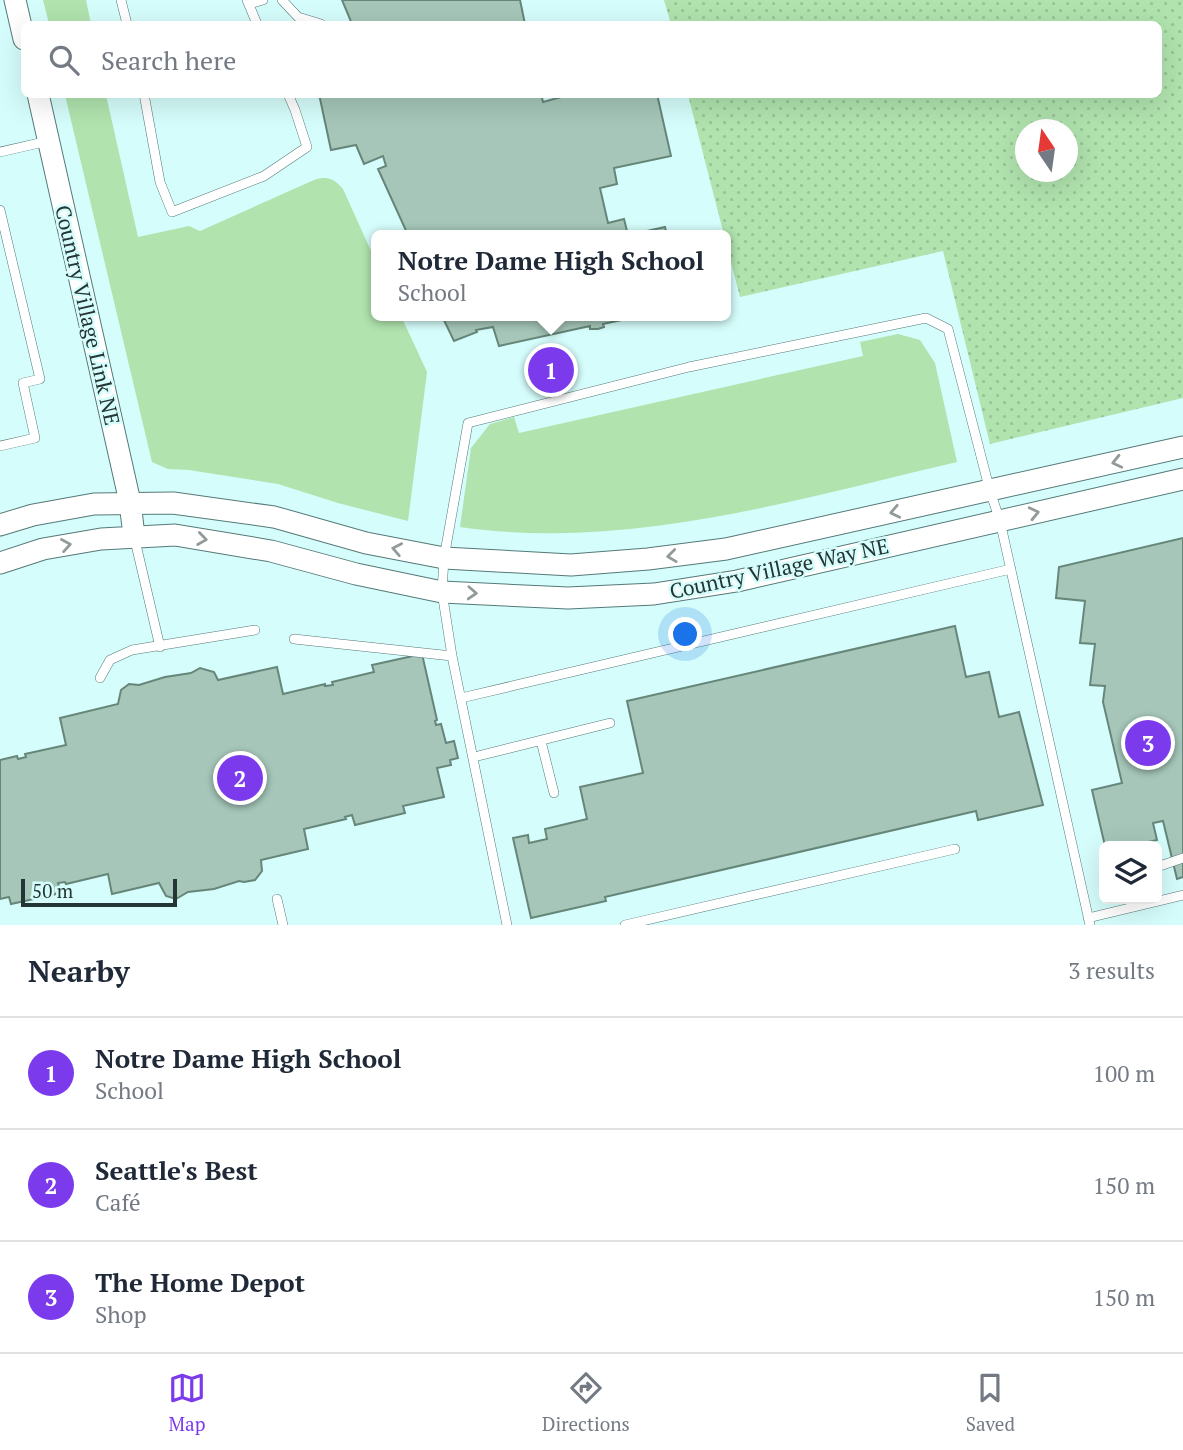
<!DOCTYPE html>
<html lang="en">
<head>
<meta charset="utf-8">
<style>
  :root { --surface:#fff; --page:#f6f6f7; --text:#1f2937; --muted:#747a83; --line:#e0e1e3; --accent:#7c3aed }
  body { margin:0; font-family:"PT Serif",serif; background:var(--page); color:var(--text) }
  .controls { position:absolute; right:21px; bottom:21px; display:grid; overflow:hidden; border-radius:10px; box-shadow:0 7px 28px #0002 }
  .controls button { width:63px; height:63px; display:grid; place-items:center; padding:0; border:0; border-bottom:2px solid var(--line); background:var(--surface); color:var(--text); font:35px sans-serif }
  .compass { position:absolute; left:1015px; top:119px; width:63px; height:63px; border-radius:50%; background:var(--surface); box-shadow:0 7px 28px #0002; rotate:347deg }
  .scale { position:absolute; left:21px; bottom:18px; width:156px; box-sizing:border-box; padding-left:7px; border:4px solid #253434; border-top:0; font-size:19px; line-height:24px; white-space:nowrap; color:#253434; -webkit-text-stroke:5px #d5fdfb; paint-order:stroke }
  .you { position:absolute; left:686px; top:635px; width:24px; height:24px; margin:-18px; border:5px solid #fff; border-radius:50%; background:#1a73e8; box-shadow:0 0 0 10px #1a73e833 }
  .badge { display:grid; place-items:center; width:46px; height:46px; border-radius:50%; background:var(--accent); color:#fff; font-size:23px; font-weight:700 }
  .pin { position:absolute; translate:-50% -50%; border:4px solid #fff; box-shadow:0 2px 7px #0006 }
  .popup { position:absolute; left:371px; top:230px; width:360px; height:91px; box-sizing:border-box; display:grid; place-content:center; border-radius:10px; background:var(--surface); filter:drop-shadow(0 2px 5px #0005); font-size:23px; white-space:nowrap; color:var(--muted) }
  .popup b { font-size:26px; color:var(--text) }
  .popup::after { content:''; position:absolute; left:50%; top:100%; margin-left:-14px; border:14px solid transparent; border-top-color:var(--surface) }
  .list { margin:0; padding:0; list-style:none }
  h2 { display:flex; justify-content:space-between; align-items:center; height:91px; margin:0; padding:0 28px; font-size:30px }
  h2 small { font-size:23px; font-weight:400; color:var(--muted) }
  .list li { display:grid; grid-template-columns:46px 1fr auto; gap:21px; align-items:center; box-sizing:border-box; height:112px; padding:0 28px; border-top:2px solid var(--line) }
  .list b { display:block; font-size:26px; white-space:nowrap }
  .list p { margin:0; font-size:23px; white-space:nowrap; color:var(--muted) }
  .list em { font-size:23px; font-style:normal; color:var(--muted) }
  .icon { flex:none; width:38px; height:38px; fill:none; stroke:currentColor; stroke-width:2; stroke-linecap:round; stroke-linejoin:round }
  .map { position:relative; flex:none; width:1183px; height:925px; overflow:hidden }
  .search { position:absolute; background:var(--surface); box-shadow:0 7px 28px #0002; left:21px; right:21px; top:21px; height:77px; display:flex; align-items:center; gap:18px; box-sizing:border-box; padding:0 24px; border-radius:10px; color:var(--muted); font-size:26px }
  .sheet { height:427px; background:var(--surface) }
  nav { display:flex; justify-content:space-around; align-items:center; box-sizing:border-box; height:98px; border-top:2px solid var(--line); background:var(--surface); font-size:19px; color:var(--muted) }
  nav a { display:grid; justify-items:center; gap:4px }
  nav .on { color:var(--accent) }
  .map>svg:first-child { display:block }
</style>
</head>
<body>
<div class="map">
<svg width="1183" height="925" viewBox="0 0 1183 925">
  <defs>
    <pattern id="park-dots" width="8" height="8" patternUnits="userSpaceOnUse" patternTransform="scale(1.75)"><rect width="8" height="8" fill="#b0e3ae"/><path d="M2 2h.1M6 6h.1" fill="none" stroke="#97c396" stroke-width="1.8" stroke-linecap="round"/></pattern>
  </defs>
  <rect width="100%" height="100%" fill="#d5fdfb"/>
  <path fill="#b0e3ae" d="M43,0H86L91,24H49Z
    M65,95H106L138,237L189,226L200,231L314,180C328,176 333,178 343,189L376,262V316H401L427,372L408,521L338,503L278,484L189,470L168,469L152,462Z
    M898,334L920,340L935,363L957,462C794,500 629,551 460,527L471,448L490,424L514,417L519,433L863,356L860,342Z"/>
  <path fill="url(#park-dots)" fill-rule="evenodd" d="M664,0H1183V398L990,444L943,251L740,297L688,95L1158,94V24H671ZM1026,130H1068V172H1026Z"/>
  <path fill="#a5c6b9" stroke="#668679" stroke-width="2" d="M342,0H520L525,24H352Z
    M319,94H541L543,102L572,94H657L671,156L614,168L617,184L600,188L608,223L624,219L628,235H408L378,169L386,166L383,156L364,164L356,145L331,150Z
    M665,227L667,235H629Z
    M442,316H640L603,324L604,327L598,329H590V326L499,346L493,327L476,330L477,332L454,341Z
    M1183,538V877L1177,879L1163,821L1153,823L1157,840L1131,846H1105L1092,790L1122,783L1103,702L1105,686L1090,685L1095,644L1080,643L1085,601L1056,598L1059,567Z
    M955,626L966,677L989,672L999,717L1019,712L1043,805L978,820L976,811L605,897L606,901L531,918L513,838L528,835L529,843L547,839L545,829L587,819L580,787L643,773L627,701Z
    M422,654L437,720L435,721L436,725L441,724L446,743L454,741L458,758L450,760L451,765L437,768L444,797L403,806L405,813L355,825L352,815L345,817L346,819L304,829L308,849L261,860L262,871L255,880L244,882L239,881L214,889L188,892L176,899L166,896L159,883L112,894L108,874L66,884L65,882L58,883L61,893L11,904L9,897L0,899V760L17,756L18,759L26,757L25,754L66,745L60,718L118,704L121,690L129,684L139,685L165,677L191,673L200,668L214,672L218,680L277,667L283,694L325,684V686L333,685L332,682L374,672L372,665Z"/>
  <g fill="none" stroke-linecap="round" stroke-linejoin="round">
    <g stroke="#557978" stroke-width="10">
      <path id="service" d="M121,0L127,24
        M247,0L257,24
        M282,0L298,17L321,24
        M249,4L263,0
        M144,94L160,182L172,212L264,176L307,147L295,110L288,94
        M0,152L48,141
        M0,210L40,379L23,383L35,438L0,446
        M134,536L160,647
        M294,639L452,656
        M100,678L110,660L132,650L255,630
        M461,698L1011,569
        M541,741L554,793
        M474,757L610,723
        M1157,867L1183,858
        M277,899L283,925
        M1088,918L1183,895
        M507,925L452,656L442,592L444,558L468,423L689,367L926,318L948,329L990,491L1000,521L1090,925
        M625,925L955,849"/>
    </g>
    <g stroke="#557978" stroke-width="23">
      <path id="tertiary" d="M15,0L24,39
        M38,94L130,502L134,536
        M0,525L33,515L94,504L173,503L274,517L366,543L444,558L571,565L648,559L726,549L1183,447
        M0,563L43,549L101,539L175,535L271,551L356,574L442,592L568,598L654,594L737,581L1183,479"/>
    </g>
    <use href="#service" stroke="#fff" stroke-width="9"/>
    <use href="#tertiary" stroke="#fff" stroke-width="21"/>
  </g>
  <defs><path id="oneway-chevron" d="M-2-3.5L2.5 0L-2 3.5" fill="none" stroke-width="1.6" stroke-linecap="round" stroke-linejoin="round" transform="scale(1.75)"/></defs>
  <g stroke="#929a9a">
    <use href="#oneway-chevron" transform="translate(1117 462) rotate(167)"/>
    <use href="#oneway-chevron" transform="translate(895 512) rotate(168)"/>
    <use href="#oneway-chevron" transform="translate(1034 513) rotate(-13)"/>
    <use href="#oneway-chevron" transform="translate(202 539) rotate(8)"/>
    <use href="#oneway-chevron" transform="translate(66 545) rotate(-10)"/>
    <use href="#oneway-chevron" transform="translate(397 549) rotate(-169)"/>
    <use href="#oneway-chevron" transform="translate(672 556) rotate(173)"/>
    <use href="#oneway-chevron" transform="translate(472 593) rotate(3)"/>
  </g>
  <g text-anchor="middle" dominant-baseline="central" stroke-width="5" stroke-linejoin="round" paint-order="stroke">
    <g font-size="21" fill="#253434" stroke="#d5fdfb">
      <text transform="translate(88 315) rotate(77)">Country Village Link NE</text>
      <text transform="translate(779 568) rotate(-12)">Country Village Way NE</text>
    </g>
  </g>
</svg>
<div class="controls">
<button><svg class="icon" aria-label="layers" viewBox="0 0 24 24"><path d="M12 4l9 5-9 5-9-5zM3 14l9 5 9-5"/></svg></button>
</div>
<svg class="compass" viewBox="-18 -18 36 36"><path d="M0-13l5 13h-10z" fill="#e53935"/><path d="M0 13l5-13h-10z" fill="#747a83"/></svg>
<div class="scale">50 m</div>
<div class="you"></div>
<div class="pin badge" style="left:551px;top:370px">1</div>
<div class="popup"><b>Notre Dame High School</b>School</div>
<div class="pin badge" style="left:240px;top:778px">2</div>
<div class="pin badge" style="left:1148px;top:743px">3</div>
<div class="search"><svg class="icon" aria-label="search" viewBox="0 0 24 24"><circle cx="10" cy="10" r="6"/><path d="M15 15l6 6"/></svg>Search here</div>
</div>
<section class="sheet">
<h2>Nearby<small>3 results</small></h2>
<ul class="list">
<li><span class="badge">1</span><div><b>Notre Dame High School</b><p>School</p></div><em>100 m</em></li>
<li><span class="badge">2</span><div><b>Seattle's Best</b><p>Café</p></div><em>150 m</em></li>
<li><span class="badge">3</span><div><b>The Home Depot</b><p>Shop</p></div><em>150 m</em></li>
</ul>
</section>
<nav>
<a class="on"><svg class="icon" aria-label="map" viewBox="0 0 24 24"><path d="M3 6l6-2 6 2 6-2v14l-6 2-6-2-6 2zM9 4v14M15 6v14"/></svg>Map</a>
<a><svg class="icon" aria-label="directions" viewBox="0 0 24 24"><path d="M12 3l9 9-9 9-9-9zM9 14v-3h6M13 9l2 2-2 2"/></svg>Directions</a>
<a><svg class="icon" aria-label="saved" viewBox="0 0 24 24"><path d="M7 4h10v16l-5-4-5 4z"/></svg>Saved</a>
</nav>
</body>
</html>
